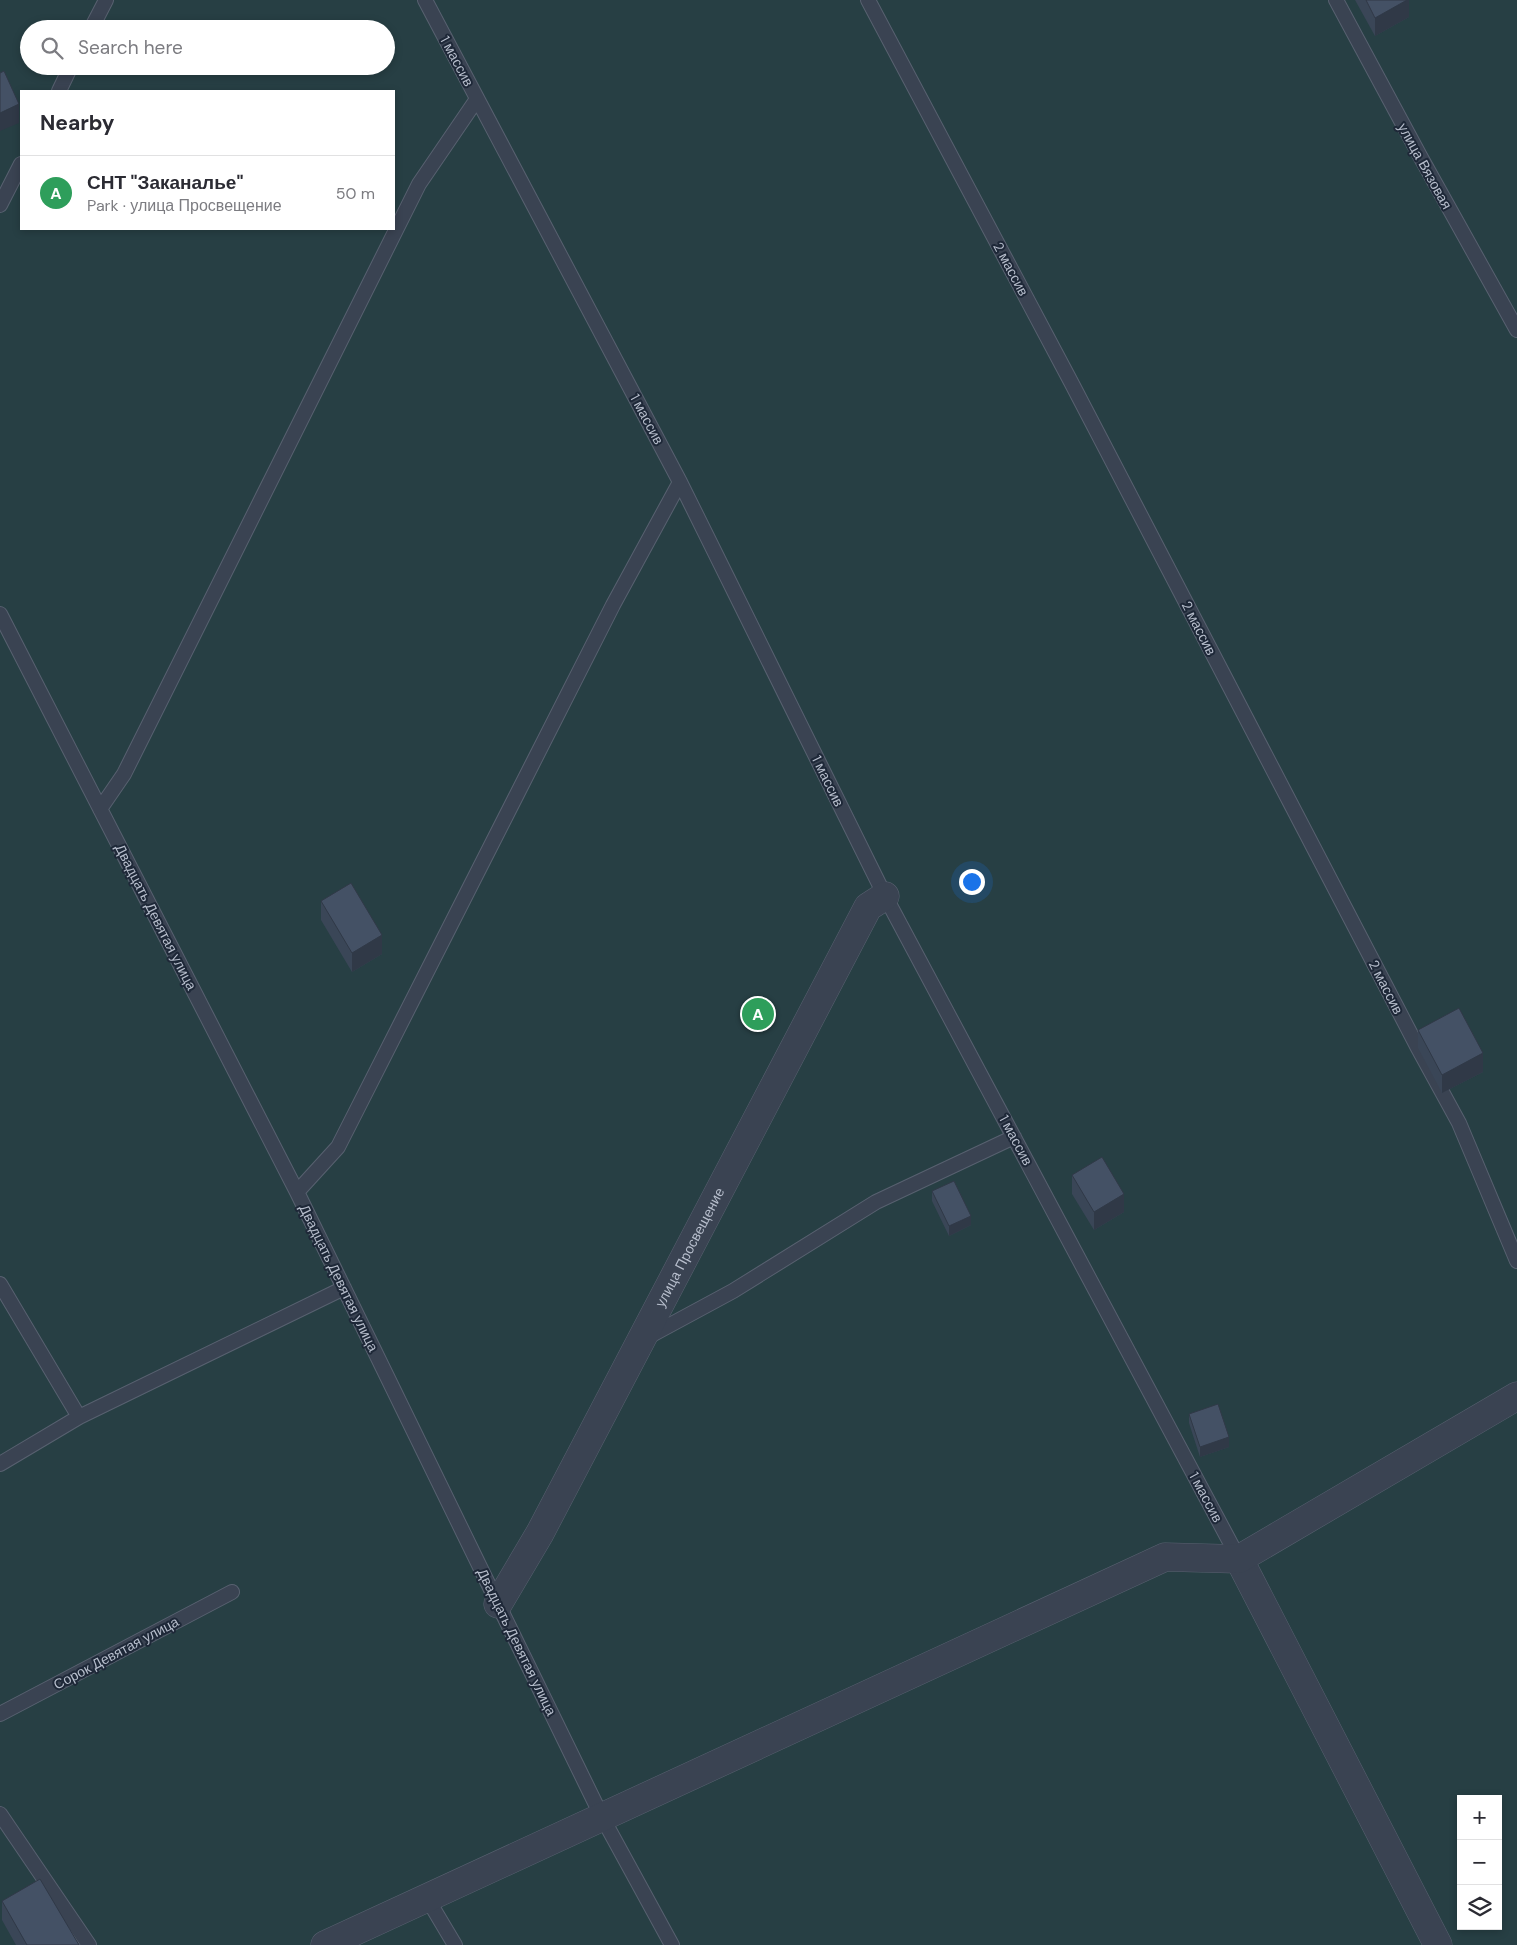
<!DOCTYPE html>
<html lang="en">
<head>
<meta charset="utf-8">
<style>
  :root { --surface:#fff; --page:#f2f2f3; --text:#2b2b33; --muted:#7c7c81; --line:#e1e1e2; --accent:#57688d }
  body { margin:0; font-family:"DM Sans",sans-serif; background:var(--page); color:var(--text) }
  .controls { position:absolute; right:15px; bottom:15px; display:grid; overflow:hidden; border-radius:0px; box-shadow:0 2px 8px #0003 }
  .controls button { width:45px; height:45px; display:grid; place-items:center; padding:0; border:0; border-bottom:1px solid var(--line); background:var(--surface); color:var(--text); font:25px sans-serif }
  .you { position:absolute; left:971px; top:881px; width:18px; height:18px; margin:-12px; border:4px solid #fff; border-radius:50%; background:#1a73e8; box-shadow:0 0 0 8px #1a73e833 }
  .badge { display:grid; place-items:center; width:32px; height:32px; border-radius:50%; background:var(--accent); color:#fff; font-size:16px; font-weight:700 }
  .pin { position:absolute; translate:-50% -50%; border:2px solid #fff; box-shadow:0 1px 5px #0006 }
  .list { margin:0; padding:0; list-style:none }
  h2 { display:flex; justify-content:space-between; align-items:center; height:65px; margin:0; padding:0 20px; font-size:21px }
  h2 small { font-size:16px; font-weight:400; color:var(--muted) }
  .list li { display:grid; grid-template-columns:32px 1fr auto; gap:15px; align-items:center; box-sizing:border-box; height:75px; padding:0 20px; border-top:1px solid var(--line) }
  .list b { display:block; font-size:19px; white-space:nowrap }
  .list p { margin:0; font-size:16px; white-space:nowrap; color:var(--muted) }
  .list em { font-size:16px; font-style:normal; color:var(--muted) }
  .icon { flex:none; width:28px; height:28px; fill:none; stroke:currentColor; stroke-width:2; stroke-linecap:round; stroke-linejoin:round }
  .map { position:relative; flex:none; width:1517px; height:1945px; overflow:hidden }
  .search { position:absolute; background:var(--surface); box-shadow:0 2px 8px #0003; left:20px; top:20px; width:375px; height:55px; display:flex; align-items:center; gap:12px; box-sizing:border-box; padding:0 18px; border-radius:28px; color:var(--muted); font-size:19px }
  .panel { position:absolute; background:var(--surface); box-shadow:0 2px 8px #0003; left:20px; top:90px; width:375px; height:140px; border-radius:0px }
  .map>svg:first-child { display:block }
</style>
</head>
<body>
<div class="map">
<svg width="1517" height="1945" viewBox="0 0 1517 1945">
  <rect width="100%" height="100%" fill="#253143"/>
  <path fill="#273f44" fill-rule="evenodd" d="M0,0H1517V1945H0ZM29,29H386V66H29ZM21,91H394V229H21ZM1461,1799H1498V1926H1461Z"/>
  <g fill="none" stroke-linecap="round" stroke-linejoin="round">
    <g stroke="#586170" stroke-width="16">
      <path id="service" d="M425,0L680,482L885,896L1239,1559
        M868,0L1071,382L1418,1048L1459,1123L1517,1261
        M1336,0L1420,156L1517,330
        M91,29L106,0
        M59,91L71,66
        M0,205L21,164
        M0,614L297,1192L602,1817L672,1945
        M100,809L124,774L419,184L477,99
        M297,1192L338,1147L613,605L680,482
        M0,1284L79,1417
        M646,1338L733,1291L876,1202L1014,1137
        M0,1464L79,1417L344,1288
        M0,1714L232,1592
        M0,1814L89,1945
        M427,1898L455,1945"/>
    </g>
    <g stroke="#586170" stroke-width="29">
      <g id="minor">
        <path d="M1239,1559L1438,1945"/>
        <path id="s1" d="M498,1604L540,1533L868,907L885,896"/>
        <path d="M325,1945L1165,1557L1239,1559L1517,1396"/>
      </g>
    </g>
    <use href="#service" stroke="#3a4352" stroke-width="14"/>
    <use href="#minor" stroke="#3a4352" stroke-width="28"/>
  </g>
  <path fill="#3a4657" d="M1355,0H1409V17L1375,36Z
    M321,901L382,954L352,972L321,920Z
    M1418,1030L1483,1072L1442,1093L1418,1048Z
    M1072,1175L1124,1212L1094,1230L1072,1194Z
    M932,1191L971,1225L949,1236L932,1201Z
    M1189,1414L1229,1447L1200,1457L1189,1423Z
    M2,1901L79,1945H16L2,1920Z"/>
  <path fill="#303947" d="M1407,0H1409V17L1375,36V18Z
    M19,104V123L0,131V113Z
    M382,935V954L352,972V953Z
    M1483,1053V1072L1442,1093V1075Z
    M1124,1194V1212L1094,1230V1212Z
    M971,1216V1225L949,1236V1226Z
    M1229,1437V1447L1200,1457V1447Z"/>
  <path fill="#445165" stroke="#303947" d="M1366,0H1407L1375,18Z
    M4,71L19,104L0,113V73Z
    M351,883L382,935L352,953L321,901Z
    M1459,1008L1483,1053L1442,1075L1418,1030Z
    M1102,1157L1124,1194L1094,1212L1072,1175Z
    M954,1181L971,1216L949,1226L932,1191Z
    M1218,1404L1229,1437L1200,1447L1189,1414Z
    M40,1879L79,1945H27L2,1901Z"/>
  <g text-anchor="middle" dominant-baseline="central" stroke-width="4" stroke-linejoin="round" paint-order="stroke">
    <g font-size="14" fill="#b7becc" stroke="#1e2838">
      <text transform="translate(457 61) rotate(62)">1 массив</text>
      <text transform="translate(1425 166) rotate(61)">улица Вязовая</text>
      <text transform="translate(1011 269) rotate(62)">2 массив</text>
      <text transform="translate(647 419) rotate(62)">1 массив</text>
      <text transform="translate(1199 628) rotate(63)">2 массив</text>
      <text transform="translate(828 781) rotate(64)">1 массив</text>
      <text transform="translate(156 917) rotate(63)">Двадцать Девятая улица</text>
      <text transform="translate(1386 987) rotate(63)">2 массив</text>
      <text transform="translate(1016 1140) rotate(62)">1 массив</text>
      <text stroke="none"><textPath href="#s1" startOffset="405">улица Просвещение</textPath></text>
      <text transform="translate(339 1278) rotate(64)">Двадцать Девятая улица</text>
      <text transform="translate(1206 1497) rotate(62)">1 массив</text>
      <text transform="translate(517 1642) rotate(64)">Двадцать Девятая улица</text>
      <text transform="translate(116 1653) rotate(-28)">Сорок Девятая улица</text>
    </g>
  </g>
</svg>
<div class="controls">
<button>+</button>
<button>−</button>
<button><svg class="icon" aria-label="layers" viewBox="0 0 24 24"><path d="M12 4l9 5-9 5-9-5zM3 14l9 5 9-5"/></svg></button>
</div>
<div class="you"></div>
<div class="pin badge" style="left:758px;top:1014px;background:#2e9e5b">A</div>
<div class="search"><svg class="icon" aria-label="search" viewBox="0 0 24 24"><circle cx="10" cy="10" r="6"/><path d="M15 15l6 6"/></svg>Search here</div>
<section class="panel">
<h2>Nearby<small></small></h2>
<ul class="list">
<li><span class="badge" style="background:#2e9e5b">A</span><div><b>СНТ &quot;Заканалье&quot;</b><p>Park · улица Просвещение</p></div><em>50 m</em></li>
</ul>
</section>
</div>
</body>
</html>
